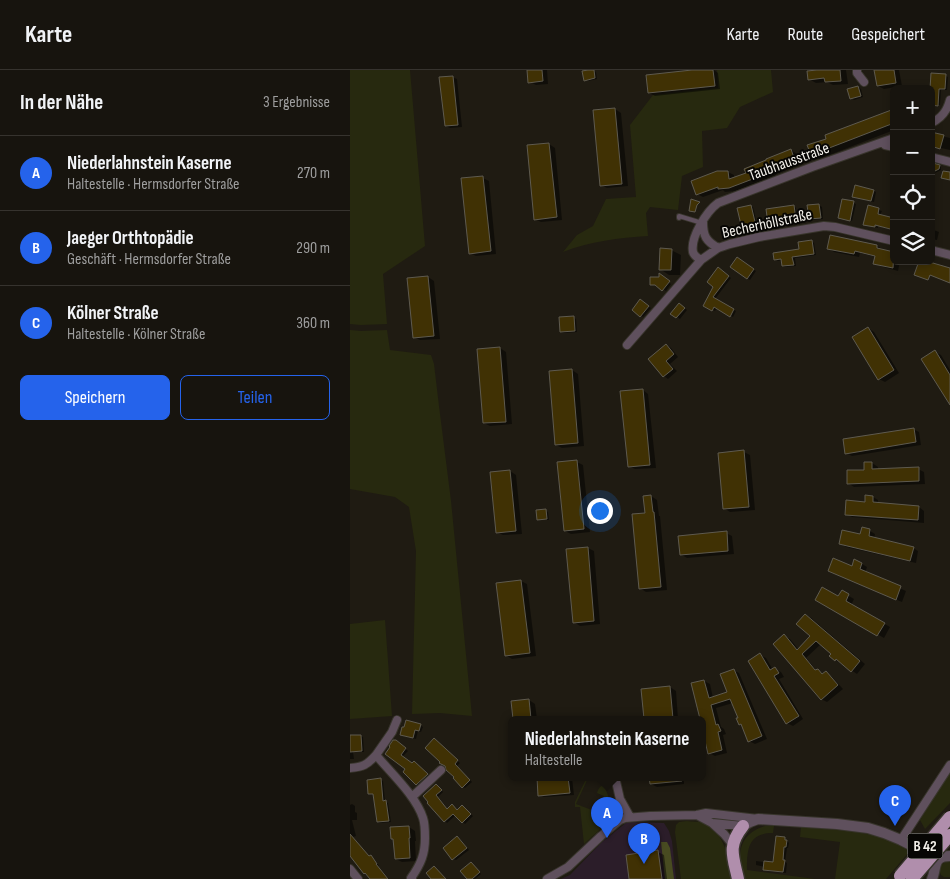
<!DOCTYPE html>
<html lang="de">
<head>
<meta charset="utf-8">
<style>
  :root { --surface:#17140e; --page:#24211c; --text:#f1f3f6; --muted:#9e9e9e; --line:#36332e; --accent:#2563eb }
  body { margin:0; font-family:"Sofia Sans Condensed",sans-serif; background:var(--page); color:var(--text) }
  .controls { position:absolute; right:15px; top:15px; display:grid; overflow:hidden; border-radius:8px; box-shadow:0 2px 8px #0003 }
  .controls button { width:45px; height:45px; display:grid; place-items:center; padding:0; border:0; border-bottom:1px solid var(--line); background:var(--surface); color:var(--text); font:25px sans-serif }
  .you { position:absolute; left:249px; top:440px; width:18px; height:18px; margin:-12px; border:4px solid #fff; border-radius:50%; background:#1a73e8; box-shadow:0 0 0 8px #1a73e833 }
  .badge { display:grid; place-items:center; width:32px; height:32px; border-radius:50%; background:var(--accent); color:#fff; font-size:16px; font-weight:700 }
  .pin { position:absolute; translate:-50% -41px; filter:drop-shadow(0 1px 2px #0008) }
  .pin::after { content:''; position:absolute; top:26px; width:18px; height:15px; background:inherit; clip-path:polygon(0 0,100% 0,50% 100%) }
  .popup { position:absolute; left:158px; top:646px; width:198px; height:65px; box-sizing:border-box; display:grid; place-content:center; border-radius:8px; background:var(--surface); filter:drop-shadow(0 1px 4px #0005); font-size:16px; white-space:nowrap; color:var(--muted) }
  .popup b { font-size:19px; color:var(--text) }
  .popup::after { content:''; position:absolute; left:50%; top:100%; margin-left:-10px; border:10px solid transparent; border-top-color:var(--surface) }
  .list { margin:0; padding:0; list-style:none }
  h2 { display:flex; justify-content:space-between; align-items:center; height:65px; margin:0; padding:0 20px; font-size:21px }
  h2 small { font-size:16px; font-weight:400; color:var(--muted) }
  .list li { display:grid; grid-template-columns:32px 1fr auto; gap:15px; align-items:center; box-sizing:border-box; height:75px; padding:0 20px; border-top:1px solid var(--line) }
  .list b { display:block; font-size:19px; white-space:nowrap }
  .list p { margin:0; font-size:16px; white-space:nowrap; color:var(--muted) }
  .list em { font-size:16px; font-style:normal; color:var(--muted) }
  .actions { display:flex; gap:10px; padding:15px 20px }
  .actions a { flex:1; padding:11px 0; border:1px solid var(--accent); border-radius:8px; text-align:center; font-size:18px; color:var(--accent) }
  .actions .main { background:var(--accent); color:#fff }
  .icon { flex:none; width:28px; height:28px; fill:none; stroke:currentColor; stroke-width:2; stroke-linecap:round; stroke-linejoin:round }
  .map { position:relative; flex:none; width:600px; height:809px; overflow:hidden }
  header { display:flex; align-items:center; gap:30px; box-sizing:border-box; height:70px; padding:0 25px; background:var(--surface); border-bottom:1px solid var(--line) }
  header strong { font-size:24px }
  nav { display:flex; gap:28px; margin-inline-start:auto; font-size:18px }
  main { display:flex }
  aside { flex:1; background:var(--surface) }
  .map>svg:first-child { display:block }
</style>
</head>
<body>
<header>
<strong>Karte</strong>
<nav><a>Karte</a><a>Route</a><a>Gespeichert</a></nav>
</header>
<main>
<aside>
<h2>In der Nähe<small>3 Ergebnisse</small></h2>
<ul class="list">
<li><span class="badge">A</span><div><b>Niederlahnstein Kaserne</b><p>Haltestelle · Hermsdorfer Straße</p></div><em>270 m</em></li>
<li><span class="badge">B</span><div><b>Jaeger Orthtopädie</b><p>Geschäft · Hermsdorfer Straße</p></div><em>290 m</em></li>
<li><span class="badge">C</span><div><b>Kölner Straße</b><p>Haltestelle · Kölner Straße</p></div><em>360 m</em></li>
</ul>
<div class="actions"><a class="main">Speichern</a><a>Teilen</a></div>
</aside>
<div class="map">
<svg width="600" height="809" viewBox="0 0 600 809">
  <rect width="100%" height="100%" fill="#1f1b12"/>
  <path fill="#2b1d29" d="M277,752L314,753L319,761L322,771L326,809H211L220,805L251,773Z"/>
  <path fill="#27290f" d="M0,0H60L75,176L33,204L37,254L11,255L0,254Z
    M367,0H421L423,22L390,37L377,58L352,61L353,97L332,106L328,140L300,137L296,143L298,166C269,168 240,171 213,182L227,165L243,156L256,129L286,127L280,55L303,25L368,18Z
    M0,260L11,261L37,260L40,280L81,285L84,294L89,336L101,431L122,646L90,643L62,644L66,481L59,437L45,427L0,419Z
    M35,550L42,646L0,649V554Z
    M600,700V733L575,759L570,750Z
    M237,707H256V709L247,711L238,708L226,734L247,742L254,726L247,723C253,706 257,724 260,730C262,734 264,737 266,741L265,746L234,774L230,737H225V732Z
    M337,751C342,752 348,751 353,753C375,761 379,790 382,809H331L325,762L326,755L329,752Z
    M415,756H424L423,763C398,763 397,779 397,800L465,809H393C387,784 388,765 415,756Z
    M451,757C488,761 528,759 560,781L536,809H485L490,772L450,767Z
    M597,791L600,792V807H594L591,805L589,800L591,795Z"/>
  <path fill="#484b21" d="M311,772H317L320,778L324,809H315Z"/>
  <path fill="#0007" d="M179,0H197L198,14L186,15L180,12Z
    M243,0L246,2L247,9L238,11L235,10Z
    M354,0H364L368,3L370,19L305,26L299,23Z
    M458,0H496L498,14L483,15L477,12L466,13L459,9Z
    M525,0H549L552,16L534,19L528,16Z
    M596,6L598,7L597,20H591L590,35L581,34Z
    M102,7L107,9L112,57L100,58L96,56Z
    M508,17L511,19L513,27L504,30L501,28Z
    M265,39L271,43L278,116L257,118L251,115Z
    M544,40V60L469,89L462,85L478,69Z
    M583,64L600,68V80L582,76Z
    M199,74L205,78L212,150L191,152L185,149Z
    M441,80L447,84L451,94L426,104V105L385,121L375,122L373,120L353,127L347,124L378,102L384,105V109L397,104Z
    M581,95L589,96L591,97V100L581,105Z
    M133,108L139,111L146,184L126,186L120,183Z
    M524,121L526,122L524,132L506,128Z
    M503,133L506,134L502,151L489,148Z
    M469,135L472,137L473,149L463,150L460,148L459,136Z
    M400,136L403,137L408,157L396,160L393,158Z
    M444,136L446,138L448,151L421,155L419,153Z
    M519,137L532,141L530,145L544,149V160L528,156V158L517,155Z
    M581,159L589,162L587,170L581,169Z
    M462,171L464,173L466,185L445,188L446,196L435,197L433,196L432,190L428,191L426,189L451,180Z
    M527,176L532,179V181L544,184V191H550L548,201L530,196L524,193L526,187L510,183L509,187L484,182L479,179Z
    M321,180L331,185L330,205H319L310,199Z
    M388,189L406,201L400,210L382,197Z
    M371,200L381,208L365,229L386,241L383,247L367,238L365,241L354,235L365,217Z
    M311,206L321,214L316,221L308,216L301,214L310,208Z
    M78,207L84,211L90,269L70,270L64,267L58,209Z
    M293,233L301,238L293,247L284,240Z
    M332,236L337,240L330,249L322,243Z
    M223,247L226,249L227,262L214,263L211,262Z
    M518,258L524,262L549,303L535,312L529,309Z
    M317,275L321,278L328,287L320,294L327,301L318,309L314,306Z
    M150,278L156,282L162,354L140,356L134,353Z
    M585,282L591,285L600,300V333Z
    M222,300L228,304L234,376L212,378L206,375Z
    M293,320L298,324L306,398L285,399L279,396Z
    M563,359L569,362L571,375L502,386L496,383Z
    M394,382L400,385L405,440L380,442L374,438Z
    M227,392L233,395L240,462L221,464L215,461Z
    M522,393L528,397V400L568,399L574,402L575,414L504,417L498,413L515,401Z
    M160,401L166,405L172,464L153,465L147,462Z
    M301,426L307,430L309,446H310L317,520L296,522L290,518L296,444Z
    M523,427L528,430V434L569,437L574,441V453L502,447L496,444L516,433Z
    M195,440L198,442L199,450H191L188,449Z
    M513,459L520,461L525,464L524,469L563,478L568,481L566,493L496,477L491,474L511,466Z
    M376,463L382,466L384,484L337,488L332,485Z
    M238,478L244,481L250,554L230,556L224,552Z
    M512,494L517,497L515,503L556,521L552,532L479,501L502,498Z
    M171,511L177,514L186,586L162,589L157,586Z
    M492,522L504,529L501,535L540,557L534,568L466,529L489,528Z
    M456,545L461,548L515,594L507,604L486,590L481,586L482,584L471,574L456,588L467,601L474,604L476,603L481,606L493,619L477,632L471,629L434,566L440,569L449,580L461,566Z
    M410,585L416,588L423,600L425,599L431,602L434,607L429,609L453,649L443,656L437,653Z
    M383,600L389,603L417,669L405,674L399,671L392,655L390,654V648L383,633L366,638L371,657L374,659L376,664L373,665L377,683L365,686L359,683L352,649H351L342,614L354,611L360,614L363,628L379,623Z
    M320,617L326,621L328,649H295L292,620Z
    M179,630L185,634L187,649H164L163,632Z
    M70,655L73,657L71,662L68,661L66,669L54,666L55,659Z
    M0,666H10L13,667L14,682H3L4,689H0Z
    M49,673L58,681L52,687L62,694H67L79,706L69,716L67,714L57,699L37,683Z
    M95,680L110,693L107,696L122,712L115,718L113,717L106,707Z
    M201,707H220L222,708L224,725L194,727L190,725L188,708Z
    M301,707H334V714L307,717L301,714Z
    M31,710L33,711L35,731L38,733L41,752L30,753L28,752L24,725L20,724Z
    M89,717L93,722L88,727L98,740L105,738L108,741L113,737L123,746L115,754L106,745L97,753L78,733Z
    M2,734L5,736V742L7,743V750H2L6,766L0,768V735Z
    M59,757L65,761L66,771H65L66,791L52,792L46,789L44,770L42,769L41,758Z
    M107,767L110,769L119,780L106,790L103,789Z
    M435,768L439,773L438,778H437L435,792L437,793L436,803L417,801L415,799V797L406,795V791L424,793Z
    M6,772L20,787L23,788L29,796H28L39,809H22L14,803L0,785V777Z
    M308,782L314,785L317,809H281Z
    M121,793L131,804L125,809H119Z"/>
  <path fill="#403104" stroke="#5e5a4f" d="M177,0H192L193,11L178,13Z
    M238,0H244L245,8L234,11L232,1Z
    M342,0H363L365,16L298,23L296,5Z
    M467,0H490L491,11L475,12L474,8L458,10L457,1Z
    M524,0H544L546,13L527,16Z
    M581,3L596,4L595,19H589L588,36L581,35V19H580Z
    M103,6L108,55L95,56L89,7Z
    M508,16L511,26L500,29L497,19Z
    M265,38L272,114L250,116L243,40Z
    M544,39V53L461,85L457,75L476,69L475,65Z
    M581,62L594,65L590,79L581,76Z
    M199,73L207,147L184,150L177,75Z
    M441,79L445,91L420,100L421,102L379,118L368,119V117L346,125L341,111L367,101H378L379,109L396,103L394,99L416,90V89Z
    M583,93L590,95L589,99L581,103V94Z
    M593,101L600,102V110L591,108Z
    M133,106L141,181L119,184L111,108Z
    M505,115L524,120L521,131L502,127Z
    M341,129L350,132L347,135L345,142L339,141Z
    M492,129L504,131L500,151L488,148Z
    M469,134L471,148L459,149L457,135Z
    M401,135L406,156L392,159L387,138Z
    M444,135L446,150L418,154L416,139Z
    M518,135L529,138L528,144L544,148V160L525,155V157L513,155Z
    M480,165L527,175V178L544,182L543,198L523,194L525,186L505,181L504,184L477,179Z
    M462,170L464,184L442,187L444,195L432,196L431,189L424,190L423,183L449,179L448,172Z
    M310,178L322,179L321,200H309Z
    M387,187L404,199L397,209L380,197Z
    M569,191H576L600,198V213L580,205L578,210L564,205Z
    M368,197L379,206L363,227L384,239L380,247L364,237L362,241L353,236L363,217L357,212Z
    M309,203L320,211L312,221L305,215H300V207H309Z
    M78,206L84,266L63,268L57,208Z
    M290,229L299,236L290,247L282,240Z
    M329,233L335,238L326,248L320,244Z
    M224,246L225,261L210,262L209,247Z
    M518,257L544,300L528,310L502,267Z
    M316,274L324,284L316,291L323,299L313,307L298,289Z
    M150,277L156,352L133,353L127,279Z
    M585,280L600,305V335L571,289Z
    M222,299L228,373L205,375L199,301Z
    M293,319L300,395L278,397L270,321Z
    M564,358L566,372L495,384L493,369Z
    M394,380L399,437L373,439L368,383Z
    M227,390L234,459L214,461L207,392Z
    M514,392H522V399L569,397V411L497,414V400H514Z
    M160,400L166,461L146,463L140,402Z
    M301,425L303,442H304L311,517L289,519L282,444L295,443L293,426Z
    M515,425L523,426V432L569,436L568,450L495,445L496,430L515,432Z
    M196,439L197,449L187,450L186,440Z
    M512,457L520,459L519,466L564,477L560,491L489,474L492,460L510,464Z
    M377,461L378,481L330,485L328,466Z
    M238,477L244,551L223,553L216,479Z
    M483,488L502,496L504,489L512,493L510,499L551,516L546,530L478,501Z
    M171,510L180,583L155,586L146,513Z
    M472,517L488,526L492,520L499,524L496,531L535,553L527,566L465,530Z
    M455,544L510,591L501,602L486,589L485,591L479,586L481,584L466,571L452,584L465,600L468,599L472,604L476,601L488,615L471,630L423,574L434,564L447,580L460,566L446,554Z
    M410,583L420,600L425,597L429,603L424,606L449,646L436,654L398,591Z
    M384,599L412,666L398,672L391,654L389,655L386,648H388L380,629L361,635L366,655L368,654L371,661L368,662L372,680L358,684L352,658V649H350L341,613L354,610L359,628L377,622L370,604Z
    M320,616L323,649H294L291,619Z
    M179,629L181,649H163L161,631Z
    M56,650L71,654L69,661L65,660L63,668L50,665L52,657H54Z
    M0,665H11L12,681L0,682Z
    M84,668L108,690L105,694L120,710L112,718L103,708L104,707L96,700L95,696L89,693L90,692L75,678Z
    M43,670H46L56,678L51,685L62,693L64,691L78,704L66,715L53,702L55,699L35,684L40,677L39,676Z
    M187,707H218L220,723L188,726Z
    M299,707H332V711L300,714Z
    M31,708L33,731L36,730L39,751L27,752L23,724H18L17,710Z
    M86,714L92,720L86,725L97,739L102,734L107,740L112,735L121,744L112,753L103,744L94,752L77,733L78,732L73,726Z
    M59,756L60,768H59L60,788L45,789L43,769H41L40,757Z
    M0,764L19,786L21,785L27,794H26L38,809H20L15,803L14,804L0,786Z
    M107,766L117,778L102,790L93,778Z
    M426,766L435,767V770H437L436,777H434L433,790H435L433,802L413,800L414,791L423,792Z
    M308,780L312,809H279L276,785Z
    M121,792L130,802L122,809H117L110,801Z
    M84,796L96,809H81L76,803Z"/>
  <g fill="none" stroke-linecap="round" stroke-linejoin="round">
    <g stroke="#38352c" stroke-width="6">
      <path id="service" d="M329,148V146L352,153"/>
    </g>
    <g stroke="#38352c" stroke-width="10">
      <path id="minor" d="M507,0V3L514,12
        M581,53C592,48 597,41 600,30
        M534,72L535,75L544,77
        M581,87L600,92
        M353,152C353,166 356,171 368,178
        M581,180L600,185
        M351,190C348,188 344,186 343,182C340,167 357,141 368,133L462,97L544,68
        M277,275L351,190L368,178L380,174L409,167L474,156L485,157L544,171
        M47,650L42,662L26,685C41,703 66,726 73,748C75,754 75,761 75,768C75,784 71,794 61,808L62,809
        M0,698C13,697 17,695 26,685
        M265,707L270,729L280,747
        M62,727L91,700
        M347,745L362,753L374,764L383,775
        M362,753L393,756
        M551,770L600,695
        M0,799L8,809
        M197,809L218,797L251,766L270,750L275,748L300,746L347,745L356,743L408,749"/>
    </g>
    <g stroke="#38352c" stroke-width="12">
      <path id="tertiary" d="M393,756L400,752L408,749L487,754L518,758L534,763L551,770L588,789
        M582,809C587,798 582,786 600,786"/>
    </g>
    <g stroke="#38352c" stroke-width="15">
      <path id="trunk" d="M388,809C383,786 377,776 393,756"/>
    </g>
    <use href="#service" stroke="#5f505d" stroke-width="4"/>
    <use href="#minor" stroke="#5f505d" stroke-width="8"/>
    <use href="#tertiary" stroke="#5f505d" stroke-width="10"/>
    <use href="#trunk" stroke="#b08eac" stroke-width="12"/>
    <g stroke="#38352c" stroke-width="15" stroke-linecap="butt">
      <path id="trunk-bridge" d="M550,806L600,747
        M562,809L600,765"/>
    </g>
    <use href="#trunk-bridge" stroke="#b08eac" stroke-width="12"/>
  </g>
  <g text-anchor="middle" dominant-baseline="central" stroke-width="4" stroke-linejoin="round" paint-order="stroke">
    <rect fill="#070604" stroke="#acaaa5" stroke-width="1" x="557.5" y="763.5" width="35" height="25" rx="4"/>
    <g font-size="15" font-weight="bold" fill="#f3f0ea">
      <text x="575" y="776">B 42</text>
    </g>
    <g font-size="16" fill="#f3f0ea" stroke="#070604">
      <text transform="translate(439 92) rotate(-20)">Taubhausstraße</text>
      <text transform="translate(417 154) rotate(-12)">Becherhöllstraße</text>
    </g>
  </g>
</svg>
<div class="controls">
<button>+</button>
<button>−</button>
<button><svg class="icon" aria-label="locate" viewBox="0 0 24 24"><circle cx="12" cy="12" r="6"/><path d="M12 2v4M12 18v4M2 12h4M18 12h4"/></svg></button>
<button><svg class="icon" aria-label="layers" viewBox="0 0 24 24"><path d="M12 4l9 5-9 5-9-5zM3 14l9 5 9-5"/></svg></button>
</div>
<div class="you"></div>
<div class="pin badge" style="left:257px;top:768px">A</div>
<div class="popup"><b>Niederlahnstein Kaserne</b>Haltestelle</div>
<div class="pin badge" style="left:294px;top:794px">B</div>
<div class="pin badge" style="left:545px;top:756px">C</div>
</div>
</main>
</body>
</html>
